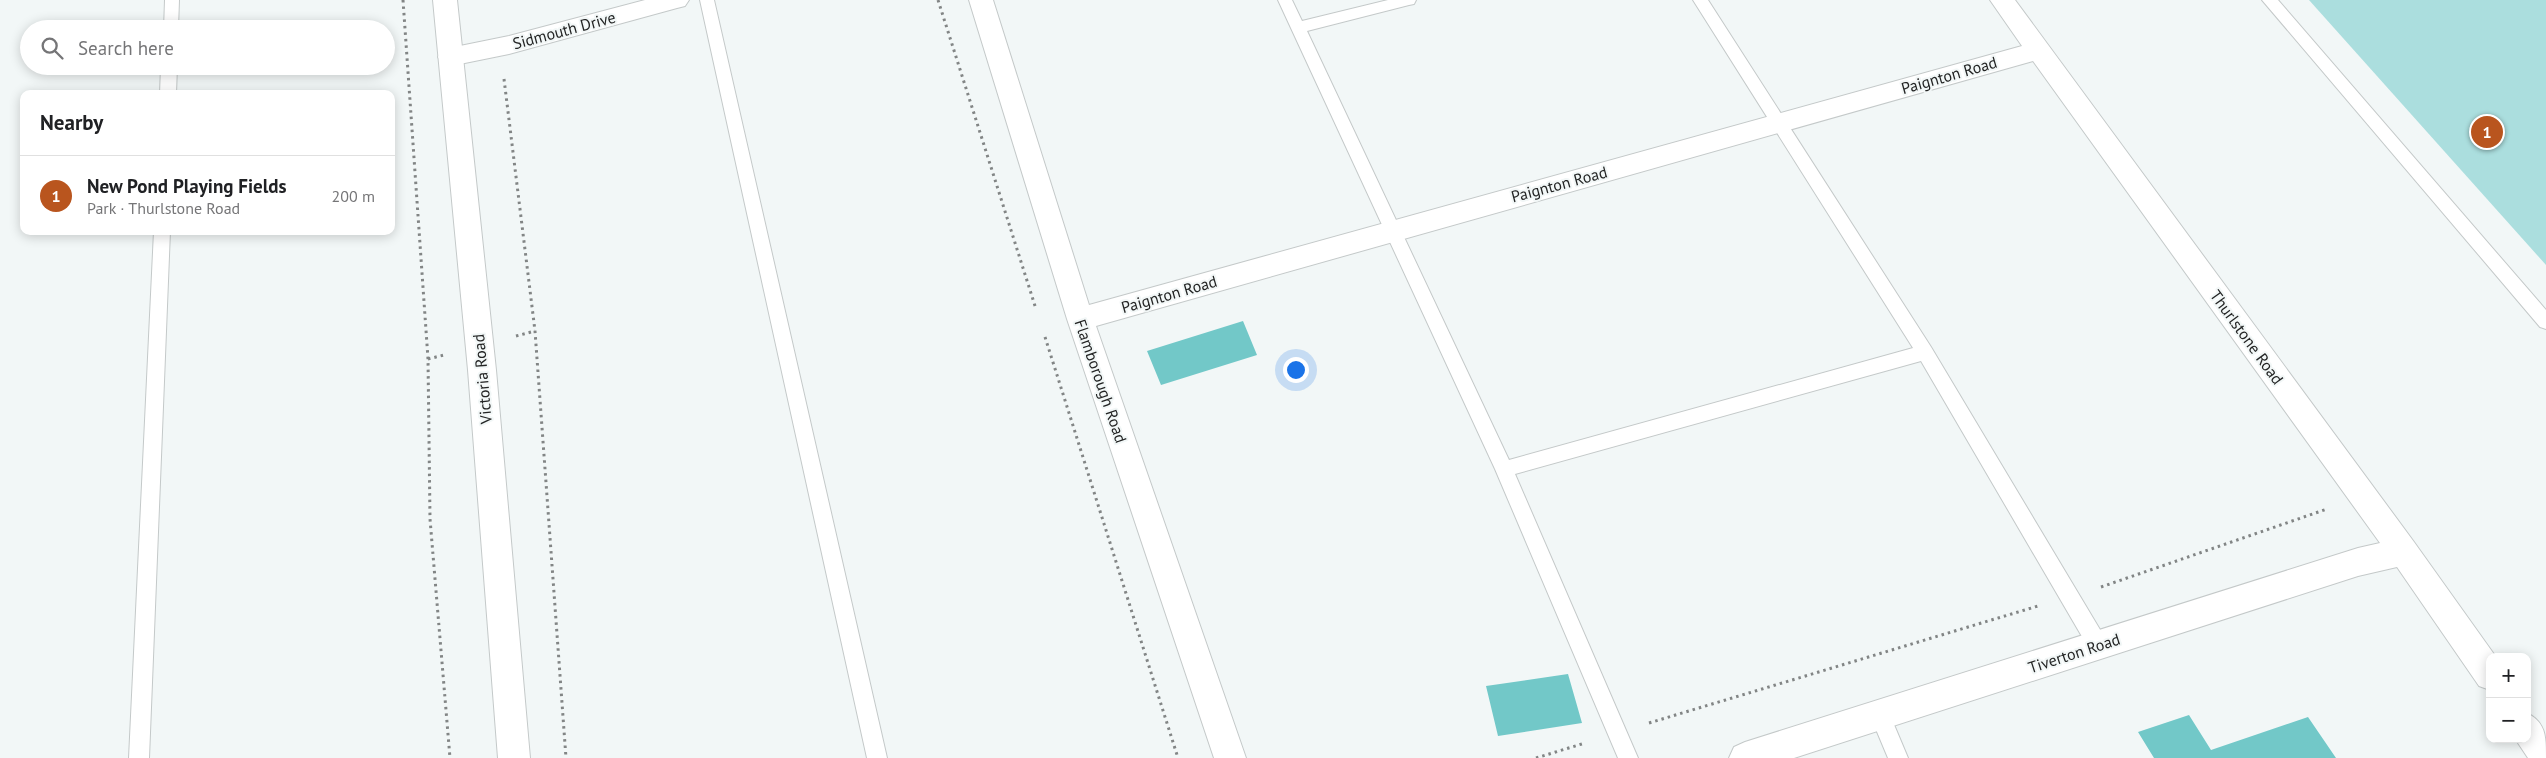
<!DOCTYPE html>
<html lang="en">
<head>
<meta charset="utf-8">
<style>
  :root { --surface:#fff; --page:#f6f6f6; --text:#202124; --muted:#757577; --line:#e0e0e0; --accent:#b9551e }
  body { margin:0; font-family:"PT Sans",sans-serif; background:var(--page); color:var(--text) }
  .controls { position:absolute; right:15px; bottom:15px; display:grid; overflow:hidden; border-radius:10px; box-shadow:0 2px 12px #0003 }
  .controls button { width:45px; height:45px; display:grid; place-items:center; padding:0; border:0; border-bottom:1px solid var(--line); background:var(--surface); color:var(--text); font:25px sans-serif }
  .you { position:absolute; left:1295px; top:369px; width:18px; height:18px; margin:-12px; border:4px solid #fff; border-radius:50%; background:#1a73e8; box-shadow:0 0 0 8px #1a73e833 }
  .badge { display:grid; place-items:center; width:32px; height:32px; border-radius:50%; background:var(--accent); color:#fff; font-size:16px; font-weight:700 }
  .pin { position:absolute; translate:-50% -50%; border:2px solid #fff; box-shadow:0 1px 5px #0006 }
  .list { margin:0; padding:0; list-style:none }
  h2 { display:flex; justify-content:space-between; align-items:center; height:65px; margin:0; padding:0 20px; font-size:21px }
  h2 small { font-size:16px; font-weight:400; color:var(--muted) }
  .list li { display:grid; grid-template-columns:32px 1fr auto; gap:15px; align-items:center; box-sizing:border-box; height:80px; padding:0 20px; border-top:1px solid var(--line) }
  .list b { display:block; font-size:19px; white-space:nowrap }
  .list p { margin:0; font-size:16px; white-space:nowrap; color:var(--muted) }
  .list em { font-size:16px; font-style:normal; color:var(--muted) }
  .icon { flex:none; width:28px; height:28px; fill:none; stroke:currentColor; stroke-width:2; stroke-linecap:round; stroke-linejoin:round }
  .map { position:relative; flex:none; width:2546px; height:758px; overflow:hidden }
  .search { position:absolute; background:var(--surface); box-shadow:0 2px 12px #0003; left:20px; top:20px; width:375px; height:55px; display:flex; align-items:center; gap:12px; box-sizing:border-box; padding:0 18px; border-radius:28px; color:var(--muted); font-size:19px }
  .panel { position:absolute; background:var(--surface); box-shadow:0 2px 12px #0003; left:20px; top:90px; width:375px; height:145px; border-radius:10px }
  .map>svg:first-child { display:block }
</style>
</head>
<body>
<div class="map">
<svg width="2546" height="758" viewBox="0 0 2546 758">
  <rect width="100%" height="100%" fill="#f2f7f7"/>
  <path fill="#abdede" d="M2309,0H2546V265Z"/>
  <path fill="#72c8c8" d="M1243,321L1257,355L1161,385L1147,351Z
    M1568,674L1582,723L1498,736L1486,686Z
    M2189,715L2211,750L2308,717L2336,758H2154L2138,732Z"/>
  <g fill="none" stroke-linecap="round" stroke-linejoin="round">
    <g stroke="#c4c9c9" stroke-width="2">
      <path id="lane" d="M165,0H179L178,29H164Z
        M700,0H714L887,758H867Z
        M1278,0H1292L1302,21L1388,0H1416L1414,4L1409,5L1307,31L1509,460L1913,348L1693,0H1708L1931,347L2105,638L2108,645L2105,652L2098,654L2091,652L1921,361L1515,474L1638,758H1618L1495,469Z
        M2262,0H2278L2546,310V329L2540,327Z
        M161,66H177L176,94H160Z
        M154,231H170L149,758H129Z
        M1880,705L1887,708L1908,758H1888L1870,715L1873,708Z"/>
    </g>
    <g stroke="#c4c9c9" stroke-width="2">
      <path id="street" d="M645,0H689L685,6L677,8L509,54L450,66L442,63L438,57L442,51L450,48L509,36Z
        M969,0H993L1089,305L2022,46L1990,0H2015L2414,542L2496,657H2490V690L2479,686L2397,567L2358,576L1794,758H1729L1734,747L1745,742L2358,548L2380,543L2033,61L1096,326L1246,758H1214L1067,319Z
        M2527,713C2546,723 2546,736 2546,758H2528L2516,740L2527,739Z"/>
    </g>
    <g stroke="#c4c9c9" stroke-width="2">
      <path id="secondary" d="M433,0H457L496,370L530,758H498L468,370Z"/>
    </g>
    <path stroke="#828585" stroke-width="3" stroke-dasharray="2.5 4" stroke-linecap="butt" d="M403,0L428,359L430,519L450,758
      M938,0L1036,309
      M504,79L535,331L566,758
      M516,336L535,331
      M1045,337L1178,758
      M428,359L444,355
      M2101,587L2327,509
      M1649,723L2038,606
      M1536,758L1585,743"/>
    <use href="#lane" fill="#fff" fill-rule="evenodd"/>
    <use href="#street" fill="#fff" fill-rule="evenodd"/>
    <use href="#secondary" fill="#fff" fill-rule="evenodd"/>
  </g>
  <g text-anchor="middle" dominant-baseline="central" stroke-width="4" stroke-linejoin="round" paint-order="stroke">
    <g font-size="16" fill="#232424" stroke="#f2f7f7">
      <text transform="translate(564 30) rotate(-15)">Sidmouth Drive</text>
      <text transform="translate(1949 75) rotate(-16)">Paignton Road</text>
      <text transform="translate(1559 184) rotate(-15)">Paignton Road</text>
      <text transform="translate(1169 294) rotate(-16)">Paignton Road</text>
      <text transform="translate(2247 337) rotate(54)">Thurlstone Road</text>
      <text transform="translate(482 379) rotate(-95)">Victoria Road</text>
      <text transform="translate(1101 381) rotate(71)">Flamborough Road</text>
      <text transform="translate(2074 653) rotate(-18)">Tiverton Road</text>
    </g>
  </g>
</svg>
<div class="controls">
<button>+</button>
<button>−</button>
</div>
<div class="you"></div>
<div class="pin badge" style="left:2487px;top:132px">1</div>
<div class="search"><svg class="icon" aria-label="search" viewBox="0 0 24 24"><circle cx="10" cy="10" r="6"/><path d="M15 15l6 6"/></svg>Search here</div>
<section class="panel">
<h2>Nearby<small></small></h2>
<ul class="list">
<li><span class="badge">1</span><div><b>New Pond Playing Fields</b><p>Park · Thurlstone Road</p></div><em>200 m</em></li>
</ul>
</section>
</div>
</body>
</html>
